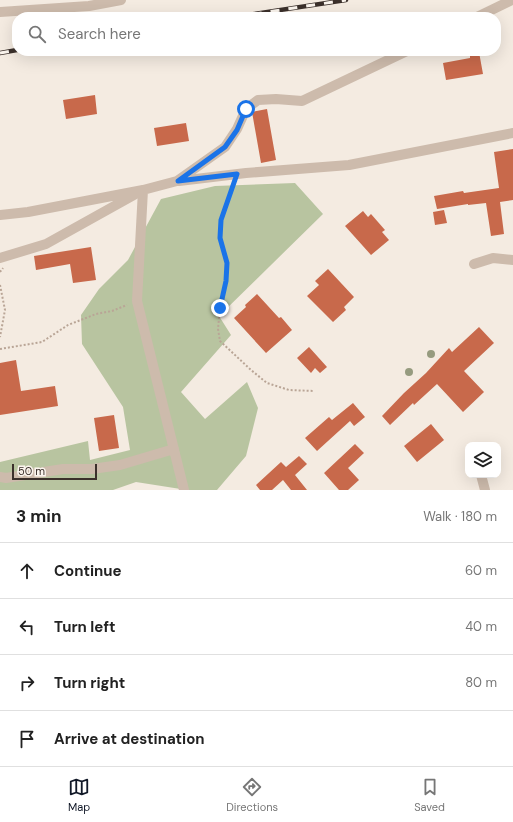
<!DOCTYPE html>
<html lang="en">
<head>
<meta charset="utf-8">
<style>
  :root { --surface:#fff; --page:#f6f6f6; --text:#222; --muted:#767676; --line:#e0e0e0; --accent:#111827 }
  body { margin:0; font-family:"DM Sans",sans-serif; background:var(--page); color:var(--text) }
  .controls { position:absolute; right:12px; bottom:12px; display:grid; overflow:hidden; border-radius:8px; box-shadow:0 4px 16px #0002 }
  .controls button { width:36px; height:36px; display:grid; place-items:center; padding:0; border:0; border-bottom:1px solid var(--line); background:var(--surface); color:var(--text); font:20px sans-serif }
  .scale { position:absolute; left:12px; bottom:10px; width:85px; box-sizing:border-box; padding-left:4px; border:2px solid #3b302b; border-top:0; font-size:11px; line-height:14px; white-space:nowrap; color:#3b302b; -webkit-text-stroke:3px #fbf5ee; paint-order:stroke }
  .stop { position:absolute; width:12px; height:12px; margin:-9px; border:3px solid #1a73e8; border-radius:50%; background:#fff }
  .stop.end { background:#1a73e8; border-color:#fff; box-shadow:0 1px 4px #0008 }
  .list { margin:0; padding:0; list-style:none }
  h2 { display:flex; justify-content:space-between; align-items:center; height:52px; margin:0; padding:0 16px; font-size:17px }
  h2 small { font-size:13px; font-weight:400; color:var(--muted) }
  .list li { display:grid; grid-template-columns:26px 1fr auto; gap:12px; align-items:center; box-sizing:border-box; height:56px; padding:0 16px; border-top:1px solid var(--line) }
  .list b { display:block; font-size:15px; white-space:nowrap }
  .list em { font-size:13px; font-style:normal; color:var(--muted) }
  .icon { flex:none; width:22px; height:22px; fill:none; stroke:currentColor; stroke-width:2; stroke-linecap:round; stroke-linejoin:round }
  .map { position:relative; flex:none; width:513px; height:490px; overflow:hidden }
  .search { position:absolute; background:var(--surface); box-shadow:0 4px 16px #0002; left:12px; right:12px; top:12px; height:44px; display:flex; align-items:center; gap:10px; box-sizing:border-box; padding:0 14px; border-radius:16px; color:var(--muted); font-size:15px }
  .sheet { height:276px; background:var(--surface) }
  nav { display:flex; justify-content:space-around; align-items:center; box-sizing:border-box; height:56px; border-top:1px solid var(--line); background:var(--surface); font-size:11px; color:var(--muted) }
  nav a { display:grid; justify-items:center; gap:2px }
  nav .on { color:var(--accent) }
  .map>svg:first-child { display:block }
</style>
</head>
<body>
<div class="map">
<svg width="513" height="490" viewBox="0 0 513 490">
  <rect width="100%" height="100%" fill="#f4ebe1"/>
  <path fill="#b8c4a0" d="M295,183L323,214L219,316L231,335L181,392L205,419L247,382L258,408L246,456L217,490H187L136,482L113,490H0V462L88,441L90,460L130,450L123,407L82,344L81,315L99,289L128,260L161,199L215,186Z"/>
  <path fill="#c8694b" d="M479,52L483,74L446,80L443,63L470,58V54Z
    M95,95L97,114L66,119L63,100Z
    M267,109L276,160L261,163L252,112Z
    M186,123L189,141L157,146L154,128Z
    M513,149V200L500,202L504,234L491,236L486,203L468,205V204L437,209L434,196L463,191L464,193L499,188L494,152Z
    M444,210L447,223L435,225L433,212Z
    M363,211L368,217L371,214L385,230L382,232L389,240L371,255L345,226Z
    M91,247L96,280L73,283L70,264L36,270L34,256Z
    M328,269L354,297L344,307L346,310L333,322L307,296L319,285L315,281Z
    M257,294L279,318L281,317L292,330L266,353L234,318L246,307L245,305Z
    M479,327L494,343L464,371L484,392L463,412L437,384L414,405L413,403L390,425L382,416L404,393L426,373L449,348L452,352Z
    M309,347L327,367L320,373L315,368L311,373L297,358Z
    M16,360L21,391L55,386L58,406L0,415V363Z
    M353,403L365,417L354,426L350,421L317,451L305,438L329,417L332,420Z
    M114,415L119,448L99,451L94,418Z
    M431,424L444,440L417,462L404,446Z
    M355,444L364,453L348,468L359,480L348,490H339L324,473Z
    M299,456L307,464L295,475L307,490H291L283,480L272,490H260L256,485L281,462L286,467Z"/>
  <g fill="none" stroke-linecap="round" stroke-linejoin="round">
    <path stroke="#b9a596" stroke-width="2" stroke-dasharray="2 2" stroke-linecap="butt" d="M234,185L221,219L220,238L227,263L225,281L220,308L218,329L220,341L251,370L267,383L289,390L314,391
      M0,272L3,268
      M0,285L5,310L0,337
      M0,349L42,342L68,325L96,314L112,311L127,305"/>
    <path stroke="#cdbbac" stroke-width="10" d="M0,12L89,6L121,0
      M477,17L512,0
      M179,181L246,173L349,165L513,133
      M143,190L137,301L184,490
      M0,215L28,212L143,190L177,181L225,147L237,129L246,109L258,100L276,99L302,101L407,51
      M0,258L46,244L134,195
      M474,264L493,258L513,260
      M481,475L485,490
      M0,477L6,478L63,469H92L120,465L174,449"/>
    <g stroke="#3b302b" stroke-width="4.5">
      <path id="rail" d="M235,17L346,0
        M0,53L17,50"/>
    </g>
    <use href="#rail" stroke="#fbf5ee" stroke-width="3" stroke-dasharray="9" stroke-linecap="butt"/>
  </g>
  <g fill="#969b7f">
    <circle cx="431" cy="354" r="4"/>
    <circle cx="409" cy="372" r="4"/>
  </g>
  <g fill="none" stroke-linecap="round" stroke-linejoin="round">
    <path stroke="#1a73e8" stroke-width="5" d="M220,308L226,281L227,263L220,238L221,220L237,174L178,181L225,147L237,130L246,109"/>
  </g>
</svg>
<div class="controls">
<button><svg class="icon" aria-label="layers" viewBox="0 0 24 24"><path d="M12 4l9 5-9 5-9-5zM3 14l9 5 9-5"/></svg></button>
</div>
<div class="scale">50 m</div>
<div class="stop" style="left:246px;top:109px"></div>
<div class="stop end" style="left:220px;top:308px"></div>
<div class="search"><svg class="icon" aria-label="search" viewBox="0 0 24 24"><circle cx="10" cy="10" r="6"/><path d="M15 15l6 6"/></svg>Search here</div>
</div>
<section class="sheet">
<h2>3 min<small>Walk · 180 m</small></h2>
<ul class="list">
<li><svg class="icon" aria-label="ahead" viewBox="0 0 24 24"><path d="M12 20V5M6 11l6-6 6 6"/></svg><div><b>Continue</b></div><em>60 m</em></li>
<li><svg class="icon" aria-label="left" viewBox="0 0 24 24"><path d="M17 20v-9H6M10 6l-5 5 5 5"/></svg><div><b>Turn left</b></div><em>40 m</em></li>
<li><svg class="icon" aria-label="right" viewBox="0 0 24 24"><path d="M7 20v-9h11M14 6l5 5-5 5"/></svg><div><b>Turn right</b></div><em>80 m</em></li>
<li><svg class="icon" aria-label="arrive" viewBox="0 0 24 24"><path d="M6 21V4h12l-3 4 3 4H6"/></svg><div><b>Arrive at destination</b></div></li>
</ul>
</section>
<nav>
<a class="on"><svg class="icon" aria-label="map" viewBox="0 0 24 24"><path d="M3 6l6-2 6 2 6-2v14l-6 2-6-2-6 2zM9 4v14M15 6v14"/></svg>Map</a>
<a><svg class="icon" aria-label="directions" viewBox="0 0 24 24"><path d="M12 3l9 9-9 9-9-9zM9 14v-3h6M13 9l2 2-2 2"/></svg>Directions</a>
<a><svg class="icon" aria-label="saved" viewBox="0 0 24 24"><path d="M7 4h10v16l-5-4-5 4z"/></svg>Saved</a>
</nav>
</body>
</html>
